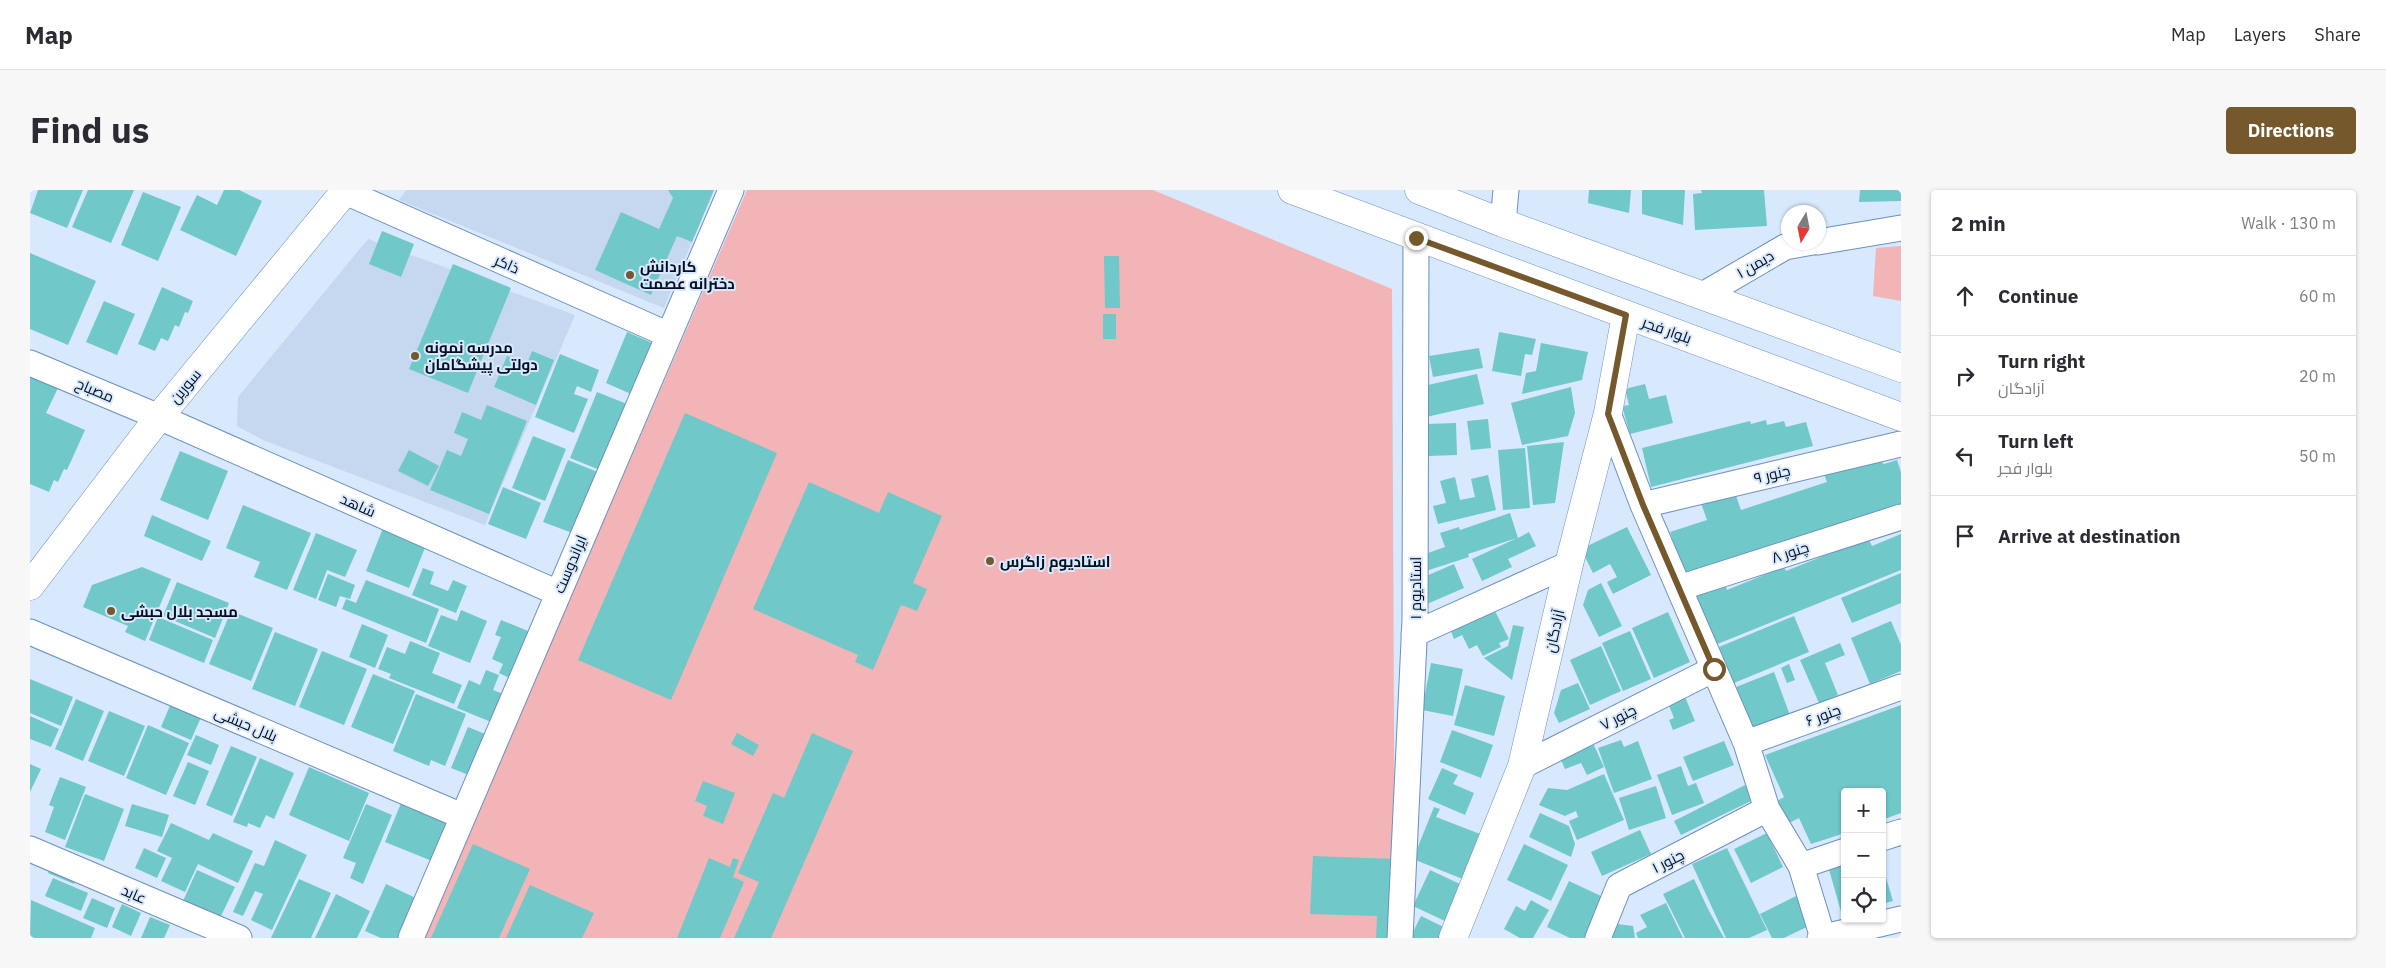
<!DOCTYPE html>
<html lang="en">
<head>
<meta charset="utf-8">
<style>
  :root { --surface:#fff; --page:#f7f7f7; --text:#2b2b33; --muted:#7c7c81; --line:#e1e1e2; --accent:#75582b }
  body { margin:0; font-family:"IBM Plex Sans",Cairo,sans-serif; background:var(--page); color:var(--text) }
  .controls { position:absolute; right:15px; bottom:15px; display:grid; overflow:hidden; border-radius:5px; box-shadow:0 1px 4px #0004 }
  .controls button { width:45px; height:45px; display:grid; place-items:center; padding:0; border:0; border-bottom:1px solid var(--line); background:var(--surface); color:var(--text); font:25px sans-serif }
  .compass { position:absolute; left:1751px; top:15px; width:45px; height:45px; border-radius:50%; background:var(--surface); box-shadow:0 1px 4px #0004; rotate:190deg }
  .stop { position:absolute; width:15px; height:15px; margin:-11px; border:4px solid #75582b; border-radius:50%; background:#fff }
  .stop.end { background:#75582b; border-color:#fff; box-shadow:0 1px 5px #0008 }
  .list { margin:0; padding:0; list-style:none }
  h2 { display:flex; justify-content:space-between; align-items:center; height:65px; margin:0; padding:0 20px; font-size:21px }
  h2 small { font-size:16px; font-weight:400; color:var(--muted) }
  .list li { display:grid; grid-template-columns:32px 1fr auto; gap:15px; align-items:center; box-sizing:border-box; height:80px; padding:0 20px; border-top:1px solid var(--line) }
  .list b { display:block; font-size:19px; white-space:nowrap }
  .list p { margin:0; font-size:16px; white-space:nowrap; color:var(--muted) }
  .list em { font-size:16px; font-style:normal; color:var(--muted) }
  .icon { flex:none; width:28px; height:28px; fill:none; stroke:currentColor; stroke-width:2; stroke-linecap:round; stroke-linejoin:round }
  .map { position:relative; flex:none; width:1871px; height:748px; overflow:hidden; border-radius:5px }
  header { display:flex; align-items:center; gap:30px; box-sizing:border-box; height:70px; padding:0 25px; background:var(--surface); border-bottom:1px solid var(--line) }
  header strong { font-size:24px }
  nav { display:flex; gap:28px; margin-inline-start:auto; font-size:18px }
  .intro { display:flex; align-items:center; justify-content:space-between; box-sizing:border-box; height:120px; padding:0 30px }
  h1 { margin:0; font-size:35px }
  .button { padding:12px 22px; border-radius:5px; background:var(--accent); color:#fff; font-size:18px; font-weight:700 }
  main { display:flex; gap:30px; padding:0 30px }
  aside { flex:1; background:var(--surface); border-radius:5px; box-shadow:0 1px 4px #0004 }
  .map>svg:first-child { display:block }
</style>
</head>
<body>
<header>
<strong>Map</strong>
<nav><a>Map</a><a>Layers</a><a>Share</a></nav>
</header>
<div class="intro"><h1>Find us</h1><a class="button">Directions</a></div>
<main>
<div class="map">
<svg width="1871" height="748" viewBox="0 0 1871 748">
  <rect width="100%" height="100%" fill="#d8e8fd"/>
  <path fill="#c6d8ef" d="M376,0H684L634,118L369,10Z
    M338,49L545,125L455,335L233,250L207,236L208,207Z"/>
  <path fill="#f2b4b7" d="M717,0H1123L1362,99L1365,748H395L439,642Z
    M1871,56V111L1843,106L1846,58Z"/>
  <path fill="#71c8c8" d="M8,0H53L37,38L0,23Z
    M58,0H104L81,53L42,37Z
    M194,0H209L232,11L206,66L150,40L167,5L187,15Z
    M638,0H684L662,52L647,46L621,105L565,80L591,22L629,39L643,8Z
    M1559,0H1601L1599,23L1558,13Z
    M1612,0H1655L1653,35L1612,24Z
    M1671,0H1734L1737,36L1665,40L1663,4L1672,3Z
    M1830,0H1871V11L1829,12Z
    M113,2L151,17L128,71L91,55Z
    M352,41L384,54L371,87L339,74Z
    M0,63L66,91L38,155L0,139Z
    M1074,66H1089L1090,118H1075Z
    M423,74L481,98L438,203L379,179Z
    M132,97L163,111L158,123L155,122L149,137L145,135L138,151L131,148L125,161L108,154Z
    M74,111L105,124L87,165L56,152Z
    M1073,124H1086V149H1073Z
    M597,142L622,153L601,204L576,193Z
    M1469,142L1506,149L1502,165L1495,164L1491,186L1462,181Z
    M1511,153L1558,162L1552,190L1492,204L1496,183L1506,181Z
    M1449,158L1453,178L1403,187L1399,166Z
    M502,161L524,170L506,215L464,197L477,166L497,174Z
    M530,164L569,180L561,202L547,196L544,204L558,209L544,243L505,227Z
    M1447,184L1454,214L1396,227L1389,197Z
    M0,186L28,198L16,223L55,240L37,280L34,279L28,292L24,290L19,302L0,294Z
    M1615,194L1619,209L1636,205L1643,233L1600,244L1592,216L1599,215L1595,199Z
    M1541,197L1545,223L1538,246L1492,255L1481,213Z
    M567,202L597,214L570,280L540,268Z
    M457,215L497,231L459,324L400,300L417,260L431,266L438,249L424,243L432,222L451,230Z
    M655,223L747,263L641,510L548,470Z
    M1458,229L1461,258L1441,260L1437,231Z
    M1736,230L1737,235L1754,231L1756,237L1776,232L1783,256L1621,297L1612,258L1720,231L1721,234Z
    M1426,233L1427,265L1398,266L1397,234Z
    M503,246L536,259L515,311L482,298Z
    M1534,252L1525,313L1503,315L1497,256Z
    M1495,258L1500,318L1473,320L1468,260Z
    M379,260L409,276L398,296L368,281Z
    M150,261L198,281L178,330L130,310Z
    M1842,265L1854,274L1867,270L1871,282V324L1809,334L1654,383L1640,342L1677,330L1671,313L1705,303L1711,320L1797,292L1792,279Z
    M538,270L570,283L545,344L513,332Z
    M1458,285L1466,320L1408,334L1403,316L1416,313L1410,291L1425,287L1430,310L1445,307L1441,289Z
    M779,292L849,323L858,302L912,326L883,393L897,399L887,421L871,415L843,480L825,472L828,465L723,419Z
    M473,297L511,313L496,349L458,334Z
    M213,315L281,343L257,400L224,387L230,372L196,358Z
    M1480,323L1488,348L1499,342L1506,356L1478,369L1482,377L1452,391L1442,369L1487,348L1438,364L1439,367L1396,381L1395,364L1415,357L1410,343L1429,337L1430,340Z
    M122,325L181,351L172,371L114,346Z
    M355,333L398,350L379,398L336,381Z
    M1597,337L1621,385L1583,404L1577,392L1587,387L1580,374L1563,383L1551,359Z
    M286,343L327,360L315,387L297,380L286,409L263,400Z
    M1871,344V380L1685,455L1664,405L1694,393L1697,400L1754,377L1756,381L1838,348L1842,356Z
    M1424,374L1434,398L1397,414L1396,386Z
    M112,377L141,389L115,451L95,442L98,436L53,417L62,395Z
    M393,378L404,382L400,394L418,401L423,390L437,396L426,423L382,405Z
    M1871,383V413L1822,433L1811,408Z
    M298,384L325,395L320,409L310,406L306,417L288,410Z
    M336,390L409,419L396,453L312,419L316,409L326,413Z
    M147,392L199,413L185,448L133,426Z
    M1571,393L1592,436L1569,447L1553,415L1558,400Z
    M1464,419L1479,449L1469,453L1471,457L1453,466L1447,455L1439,459L1432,445L1424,449L1421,441Z
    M431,420L457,431L440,473L398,456L411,425L427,431Z
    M201,421L243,438L221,491L179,474Z
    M1638,422L1660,472L1624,488L1602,438Z
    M1764,426L1779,462L1704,493L1689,457Z
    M128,427L183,450L174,473L119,450Z
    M471,430L503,443L484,490L469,483L473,474L462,469L471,447L465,445Z
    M1861,431L1871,455V481L1840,494L1821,448Z
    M332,434L358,445L345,478L319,467Z
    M1483,435L1494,437L1482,490L1454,468L1478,456Z
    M1600,441L1621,489L1593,501L1572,453Z
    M245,442L288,459L265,516L222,499Z
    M380,451L410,463L402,483L432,495L424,514L359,488L361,484L348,479L357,457L375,464Z
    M1810,453L1815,465L1795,473L1808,505L1789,513L1770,470Z
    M1571,456L1591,501L1560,515L1540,470Z
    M292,461L337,479L314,535L269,517Z
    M1401,473L1433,479L1423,526L1392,520Z
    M1759,474L1765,490L1757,493L1751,478Z
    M456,480L469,485L463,500L478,506L466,534L427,518L439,490L450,495Z
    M1744,482L1761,528L1723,543L1706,497Z
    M343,484L385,501L363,554L321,537Z
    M0,489L43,507L31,536L0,523Z
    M1548,493L1560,519L1529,533L1524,523L1531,500Z
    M1435,495L1475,506L1464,546L1424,535Z
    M1653,502L1665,531L1643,540L1639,530L1644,528L1636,508Z
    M386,504L436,524L415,576L401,570L399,576L363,561Z
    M46,509L74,521L53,571L25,559Z
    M141,513L172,525L161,550L131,537Z
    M1871,515V623L1852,630V602H1815V643L1781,654L1769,628L1757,634L1747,611L1754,607L1735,565Z
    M79,521L115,536L94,586L58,571Z
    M0,526L29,539L21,557L0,549Z
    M118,535L159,553L136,605L96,588Z
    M438,537L460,546L444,587L421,578Z
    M1422,540L1463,555L1451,588L1410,572Z
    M707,543L729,555L723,566L701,554Z
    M782,543L823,561L741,748H704L729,692L708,683L743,603L754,608Z
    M166,545L189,555L181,575L157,565Z
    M1561,549L1574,577L1557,585L1551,573L1535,579L1528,563Z
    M1591,550L1594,557L1608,551L1622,589L1584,603L1568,558Z
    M1694,551L1704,575L1663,591L1653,567Z
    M201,556L227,567L202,626L176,615Z
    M230,568L264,583L244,629L236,625L230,638L218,633L217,637L203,632Z
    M158,572L179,581L165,615L143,606Z
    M0,574L11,579L0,602Z
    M1651,576L1658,596L1666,593L1674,613L1642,625L1627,585Z
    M279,577L339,603L319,651L259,625Z
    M1412,578L1428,585L1423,594L1444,603L1435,625L1398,609Z
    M1574,584L1594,630L1547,650L1539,631L1548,627L1546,621L1535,626L1509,615L1518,598L1537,600Z
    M30,587L56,597L35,650L15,642L24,617L19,615Z
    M673,591L705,603L693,634L673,626L677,616L665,611Z
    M1715,595L1723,610L1651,645L1644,631Z
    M1626,596L1636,628L1599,640L1589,608Z
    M55,604L94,619L74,671L35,657Z
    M374,606L421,625L402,671L355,652Z
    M102,614L139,625L132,647L95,636Z
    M336,614L362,625L333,694L320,688L326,673L313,668Z
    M1404,617L1410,619L1406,627L1463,649L1445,694L1383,669Z
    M1510,623L1539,636L1545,654L1541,667L1499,647Z
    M141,633L179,650L183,643L223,661L208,693L168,674L155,702L131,691L142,668L127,661Z
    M1610,640L1621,664L1572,686L1561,662Z
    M1737,643L1753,677L1721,693L1704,659Z
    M245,650L277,665L242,740L221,730L233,704L225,701L213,726L203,722L225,673L234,676Z
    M443,654L500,679L469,748H401Z
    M1494,654L1538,675L1521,711L1477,690Z
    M114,658L136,668L127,688L105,678Z
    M1697,658L1737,740L1719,748H1696L1662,674Z
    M1283,666L1364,669L1361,748H1346L1347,726L1280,724Z
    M679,668L700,677L703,668L709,670L703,687L714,692L690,748H647Z
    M24,670L50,681L44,694L18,683Z
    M1815,671V724L1812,725L1798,676Z
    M1852,674L1863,711L1852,714Z
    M167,680L205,697L190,728L153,711Z
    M1400,680L1430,694L1424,707L1443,716L1432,739L1383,716Z
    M23,688L58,703L51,721L15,706Z
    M269,689L301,703L281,748H241Z
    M1664,689L1678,719L1694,748H1655L1633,704Z
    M1539,691L1573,707L1554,748H1540L1517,737Z
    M356,694L390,710L373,748H351L335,741Z
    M500,695L564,723L552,748H476Z
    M306,704L340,721L327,748H285Z
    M1766,706L1781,735L1754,748H1742L1730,724Z
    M62,708L85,718L77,738L53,728Z
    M1,710L65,738L61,748H0Z
    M1501,710L1519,720L1503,748H1490L1474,739L1486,716L1495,721Z
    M1636,713L1653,748H1608L1606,743L1617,737L1610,725Z
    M92,714L111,723L101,746L82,737Z
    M1391,726L1432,746L1431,748H1380Z
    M120,727L140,735L134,748H111Z
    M1587,734L1603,736L1605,748H1576L1583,745Z"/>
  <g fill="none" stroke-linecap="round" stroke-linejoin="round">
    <g stroke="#6b90c1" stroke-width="27">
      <path id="minor" d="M311,0L639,145
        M1473,33L1476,0
        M1788,52L1871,38
        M1671,106L1755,57L1783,52
        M0,173L129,227L528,403
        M1578,223L1613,315L1716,553L1737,619L1771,676L1793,748
        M1613,315L1871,254
        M1649,398L1871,327
        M0,442L432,626
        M1384,444L1539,374
        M1716,553L1871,497
        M1492,576L1684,479
        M1852,648L1871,642
        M0,659L209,748
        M1771,676L1815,661
        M381,748L701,0
        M1370,748L1385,430L1386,47
        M1568,748L1589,696L1737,619
        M1790,748L1871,729"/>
    </g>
    <g stroke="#6b90c1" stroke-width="29">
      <path id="tertiary" d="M1423,748L1492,576L1539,374L1578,223L1596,125"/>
    </g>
    <g stroke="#6b90c1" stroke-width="29">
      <path id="secondary" d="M1262,0L1871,227
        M1389,0L1473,33L1871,178
        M0,396L129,227L316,0"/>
    </g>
    <use href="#minor" stroke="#fff" stroke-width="25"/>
    <use href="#tertiary" stroke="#fff" stroke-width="28"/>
    <use href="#secondary" stroke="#fff" stroke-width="28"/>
  </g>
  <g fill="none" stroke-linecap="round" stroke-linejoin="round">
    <path stroke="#75582b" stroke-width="6" d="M1386,48L1596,125L1578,224L1613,315L1684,479"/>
  </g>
  <g fill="#75582b" stroke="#d8e8fd" stroke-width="2">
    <circle cx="600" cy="85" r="5"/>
    <circle cx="385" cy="166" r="5"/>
    <circle cx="960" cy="371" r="5"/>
    <circle cx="81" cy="421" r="5"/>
  </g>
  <g text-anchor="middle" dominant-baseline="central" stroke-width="4" stroke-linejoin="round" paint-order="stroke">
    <g font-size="15" fill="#030e1f" stroke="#d8e8fd">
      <text transform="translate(477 74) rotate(24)">ذاکر</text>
      <text transform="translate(1725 74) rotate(-30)">دیمن ۱</text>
      <text transform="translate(1637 140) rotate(20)">بلوار فجر</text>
      <text transform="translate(155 196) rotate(-50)">سورین</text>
      <text transform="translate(65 200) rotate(23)">مصباح</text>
      <text transform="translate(1742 284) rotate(-13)">چنور ۹</text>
      <text transform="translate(328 315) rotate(24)">شاهد</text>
      <text transform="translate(1760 362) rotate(-18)">چنور ۸</text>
      <text transform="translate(540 374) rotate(-67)">ایراندوست</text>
      <text transform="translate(1385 398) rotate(-90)">استادیوم ۱</text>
      <text transform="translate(1524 441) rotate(-77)">آزادگان</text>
      <text transform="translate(1793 525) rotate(-20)">چنور ۶</text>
      <text transform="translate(1588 527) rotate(-27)">چنور ۷</text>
      <text transform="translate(216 534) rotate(23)">بلال حبشی</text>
      <text transform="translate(1638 671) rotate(-27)">چنور ۱</text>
      <text transform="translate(104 704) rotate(23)">عابد</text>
    </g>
    <g font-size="15" font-weight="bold" fill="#030e1f" stroke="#d8e8fd" text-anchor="start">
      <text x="610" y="76">کاردانش<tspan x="610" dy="17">دخترانه عصمت</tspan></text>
      <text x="395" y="157">مدرسه نمونه<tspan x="395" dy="17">دولتی پیشگامان</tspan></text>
      <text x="970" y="371">استادیوم زاگرس</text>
      <text x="91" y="421">مسجد بلال حبشی</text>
    </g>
  </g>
</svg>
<div class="controls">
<button>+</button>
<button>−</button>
<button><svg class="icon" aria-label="locate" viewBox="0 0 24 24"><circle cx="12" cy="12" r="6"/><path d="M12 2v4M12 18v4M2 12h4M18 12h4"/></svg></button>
</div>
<svg class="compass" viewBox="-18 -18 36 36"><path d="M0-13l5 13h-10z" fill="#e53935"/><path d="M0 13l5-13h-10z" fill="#7c7c81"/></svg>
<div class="stop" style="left:1684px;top:479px"></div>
<div class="stop end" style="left:1386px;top:48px"></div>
</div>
<aside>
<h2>2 min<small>Walk · 130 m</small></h2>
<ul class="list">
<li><svg class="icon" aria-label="ahead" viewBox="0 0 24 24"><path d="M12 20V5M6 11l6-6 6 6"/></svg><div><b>Continue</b></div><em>60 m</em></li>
<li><svg class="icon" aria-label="right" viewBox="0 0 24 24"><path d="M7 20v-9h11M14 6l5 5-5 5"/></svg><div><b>Turn right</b><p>آزادگان</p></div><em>20 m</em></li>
<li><svg class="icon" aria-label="left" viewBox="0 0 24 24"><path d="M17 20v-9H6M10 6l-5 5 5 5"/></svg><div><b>Turn left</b><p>بلوار فجر</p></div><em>50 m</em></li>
<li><svg class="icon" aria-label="arrive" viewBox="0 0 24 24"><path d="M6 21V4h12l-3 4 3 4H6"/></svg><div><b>Arrive at destination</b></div></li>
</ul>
</aside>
</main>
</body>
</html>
